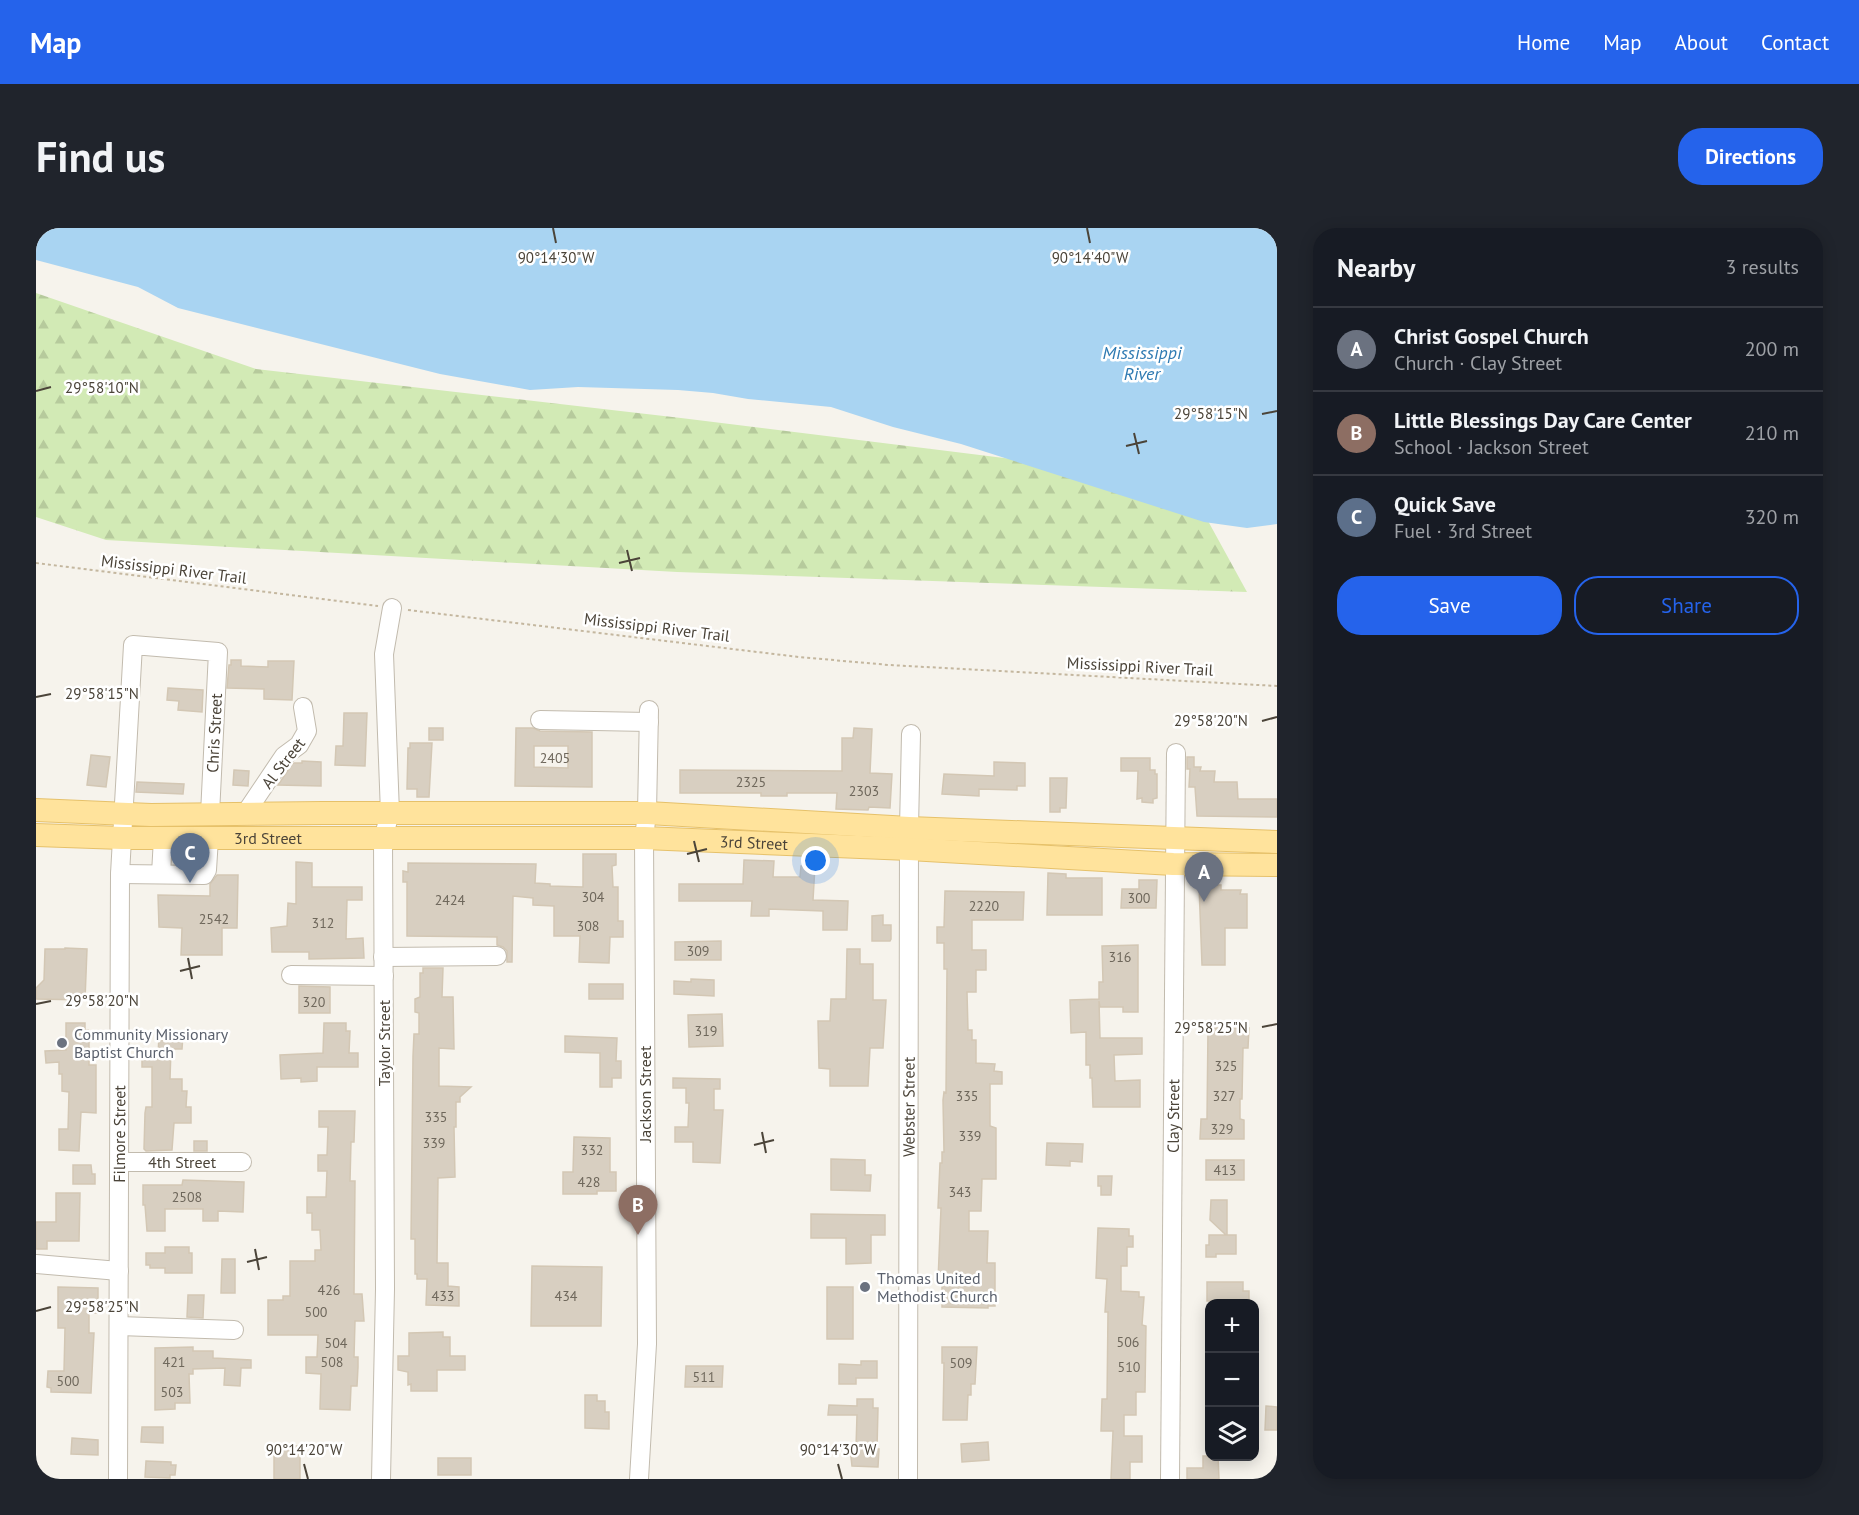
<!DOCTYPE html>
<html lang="en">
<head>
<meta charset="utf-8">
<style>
  :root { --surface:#171b24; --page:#20242c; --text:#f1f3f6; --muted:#9ea1a6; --line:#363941; --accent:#2563eb }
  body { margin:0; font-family:"PT Sans",sans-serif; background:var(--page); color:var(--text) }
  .controls { position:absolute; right:18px; bottom:18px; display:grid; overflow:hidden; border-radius:12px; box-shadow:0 3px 15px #0003 }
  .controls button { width:54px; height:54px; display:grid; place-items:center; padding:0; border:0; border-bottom:2px solid var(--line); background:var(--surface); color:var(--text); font:30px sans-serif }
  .you { position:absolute; left:780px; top:633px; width:21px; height:21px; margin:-15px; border:4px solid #fff; border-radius:50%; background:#1a73e8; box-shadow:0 0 0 9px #1a73e833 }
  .badge { display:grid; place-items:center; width:39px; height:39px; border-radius:50%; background:var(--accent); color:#fff; font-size:20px; font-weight:700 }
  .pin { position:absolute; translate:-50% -50px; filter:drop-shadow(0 2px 3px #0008) }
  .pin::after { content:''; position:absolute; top:32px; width:21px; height:18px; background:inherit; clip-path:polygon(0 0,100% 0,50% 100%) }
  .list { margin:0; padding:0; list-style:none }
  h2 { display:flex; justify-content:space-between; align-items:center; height:78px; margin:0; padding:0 24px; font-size:26px }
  h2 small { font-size:20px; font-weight:400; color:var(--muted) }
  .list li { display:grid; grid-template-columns:39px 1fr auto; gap:18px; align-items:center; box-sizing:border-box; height:84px; padding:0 24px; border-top:2px solid var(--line) }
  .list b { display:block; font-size:22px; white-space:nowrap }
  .list p { margin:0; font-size:20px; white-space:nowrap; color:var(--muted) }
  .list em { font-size:20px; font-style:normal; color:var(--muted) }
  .actions { display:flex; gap:12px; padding:18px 24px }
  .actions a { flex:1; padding:14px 0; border:2px solid var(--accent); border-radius:24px; text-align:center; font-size:21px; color:var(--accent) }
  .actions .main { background:var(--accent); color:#fff }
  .icon { flex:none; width:33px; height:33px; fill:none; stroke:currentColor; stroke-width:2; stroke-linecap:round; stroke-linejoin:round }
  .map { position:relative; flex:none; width:1241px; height:1251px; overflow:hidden; border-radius:24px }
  header { display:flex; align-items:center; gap:36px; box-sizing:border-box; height:84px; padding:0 30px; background:var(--accent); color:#fff }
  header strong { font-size:28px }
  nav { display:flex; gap:33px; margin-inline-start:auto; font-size:21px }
  .intro { display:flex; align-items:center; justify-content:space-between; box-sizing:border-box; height:144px; padding:0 36px }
  h1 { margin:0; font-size:42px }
  .button { padding:15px 27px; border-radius:24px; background:var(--accent); color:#fff; font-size:21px; font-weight:700 }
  main { display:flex; gap:36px; padding:0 36px }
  aside { flex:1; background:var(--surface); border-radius:24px; box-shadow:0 3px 15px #0003 }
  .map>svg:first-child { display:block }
</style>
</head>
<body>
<header>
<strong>Map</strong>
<nav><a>Home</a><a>Map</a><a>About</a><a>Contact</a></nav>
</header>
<div class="intro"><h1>Find us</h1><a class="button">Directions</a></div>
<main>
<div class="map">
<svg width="1241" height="1251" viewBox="0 0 1241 1251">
  <defs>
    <pattern id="forest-firs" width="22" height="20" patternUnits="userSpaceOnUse" patternTransform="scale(1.5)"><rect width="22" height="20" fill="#d2eab5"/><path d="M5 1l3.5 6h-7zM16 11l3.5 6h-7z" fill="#b6ca9c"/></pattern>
  </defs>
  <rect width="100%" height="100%" fill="#f6f3ec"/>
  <path fill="url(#forest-firs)" d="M0,65L220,141L645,190L976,231L1155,262L1211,364L641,344L70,312L0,289Z"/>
  <path fill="#a9d4f2" d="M0,0H1241V296L1211,300L1168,294L925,216L857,199L795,179L712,171L677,165L642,162L542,159L494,162L404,146L142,80L102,59L0,32Z"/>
  <path fill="#d8cfc1" stroke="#d3c7b4" stroke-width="1.5" fill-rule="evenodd" d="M195,432H205V438L232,439V433H258L256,472L228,471V461L191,460L193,437H195Z
    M132,460L167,462L166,484L142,482L143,473L131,472Z
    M308,485H331L329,538L299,537L300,518H307Z
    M393,500H407V512H393Z
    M480,500H497L504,503L556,504V559L479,558ZM498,518H532V540L498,539Z
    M818,500L836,501L834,545L856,546L854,580L833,579L832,582L800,581L801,565H751V568H725V565H644V542L806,543V510H817Z
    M374,515H396L393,569H381V561H371L372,520H374Z
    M55,527L74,529L70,559L51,557Z
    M1151,529H1158V539H1165L1164,543H1179L1178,554H1201L1202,571H1241V589L1161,588L1159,559H1153L1154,541H1151Z
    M1085,530H1114V542H1119V546H1121V570L1117,571V575L1106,574V570L1101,571L1102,543H1085Z
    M266,533L285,534V558L242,557L257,535H266Z
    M958,534L989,535V558H981V562L943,561V568L906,566L908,546L958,548Z
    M198,542L213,543L212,558L197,557Z
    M1014,550H1031L1030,580H1024V584H1014Z
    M101,554L148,556L147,566L100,564Z
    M547,626H580V637L576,638L577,659H582V693H587V709H574L573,735L543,734L544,708H518V678L497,677V670L477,668L476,734H471V723L467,719L461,717V709L371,708V654H367V643L372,644V635L500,636L499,655L514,656V658L547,659Z
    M708,632L738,633L737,649H764L765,638H779L777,672L812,673L811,702H787V683L733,681V688H715L716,673H643V656H707Z
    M260,634L276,635V659H326V672H311L310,711L327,710L328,730L273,731V724H236L235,700L251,698L252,675L260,676Z
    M1012,645L1030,646V650H1066V687H1011Z
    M181,647H202L201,700H186V727H145L146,700L123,699L122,667L174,668V656Z
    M1103,652H1121L1120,680H1085L1086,661H1103Z
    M1163,657H1185V662H1205L1204,666H1211V700H1189V737H1166Z
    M909,663L988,664L987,692H936V722H950V742H940V764H931L932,802H936V812H940V835L959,836L958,843L966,844V856H954V898L960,900V951H946L945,983H933V1003H952L951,1035H959V1078H952V1080L906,1079V1053H902L905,980H902L903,957L904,935H906V924H908L907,872L908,864L910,865L911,741H908V715H901V699H908Z
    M847,687V697H855V711L854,713H836V688Z
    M685,713V732H639V714Z
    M1102,717V784H1087V779H1064L1063,773L1064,810H1106V826L1078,827L1079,853L1104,852V879H1057L1056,850H1054V837H1050V804L1035,805L1034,772L1063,771V754H1067L1066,718Z
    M29,720L51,721L49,772L0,771V760L8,752L9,721H29Z
    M811,721H824V736H837V772H850L847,820H834L832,858H794V841L783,840L782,793H794L795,771H810Z
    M387,740H407L406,769H417L418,821L403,820V858L435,859L424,869V874H420V899H418L419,949L402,950L401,1035H412V1058L423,1059V1078L390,1077L391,1051H381V1046H379V1011H375L377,828L378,806H383V785L379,784V771L384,769V745H387Z
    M655,751L678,752V768L638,766V753L655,754Z
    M553,756H587V771H553Z
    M263,758L294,759V785H263Z
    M686,786L687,818L653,819L652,787Z
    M30,795H49V802H52L53,809V837H60V885L45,884L43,923L23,922V901H32L33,864L26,863V846H23V834L10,835L9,823L30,822Z
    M288,795H310V803H314L313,825H322V839H281V853L265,854V850L245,851L244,827L287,825Z
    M1172,800H1213L1212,820H1207L1206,871H1204V891L1208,892V911H1164L1165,891H1171Z
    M123,806L147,807L146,821H135L134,851H146V863H151L150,879H155V895H138L136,922L110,923L108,921L109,885L110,879H116V839H106V829H122Z
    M529,808L581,810L580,833H585V850H576V859H564V825L529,824Z
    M637,850L684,851V861H678V882H687L684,935L657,934V914H639V899H652L653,875H650V860H637Z
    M283,883H319L318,914H315L314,953H319L318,1066H326L328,1093H319L318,1129H322V1139L321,1158H315L314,1182L284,1181L285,1146L270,1145V1129H281L282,1107H232V1072H247V1068H254V1033H279V1022H285L284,1002H276V985H271V969H290L291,943H282V927H291L292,899H283Z
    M538,909L574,910V944H580V963H561V966H527V944H537Z
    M158,913H171V923H158Z
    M1011,915L1047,916L1046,934L1034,933V938L1010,937Z
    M795,931L829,932V947H835L834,963L795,962Z
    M1170,932H1208V952H1170Z
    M37,937H55L56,946H59V956H37Z
    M1062,948H1076L1075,967H1065V958H1062Z
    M147,952L208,954L207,984L182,983V993H167V981H129V1003H111L109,977H107V957H146Z
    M20,965H44L43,1013H11V1021H0V994H20Z
    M1175,972H1191V1007H1200V1026H1180V1029H1170V1017H1173V1007H1190L1174,992Z
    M775,986L849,987V1007H835V1035L810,1036V1010H775Z
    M1062,1000L1093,1001V1008H1097V1019H1091V1038H1085V1063L1103,1064V1069H1108L1106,1097L1110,1098L1109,1164H1100V1187H1088V1208H1106V1234H1094V1251H1075L1077,1203H1065L1066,1171H1071L1072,1084H1069L1071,1051L1060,1050Z
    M129,1019H153V1025H156V1045H129V1040H114V1037H110V1025H129Z
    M186,1031H199V1065H185Z
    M496,1038L566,1039L565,1098H495Z
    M1171,1054H1207V1063H1213V1073H1171Z
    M22,1059L62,1060V1085H53V1105H58L55,1165L15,1164V1160L11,1159L12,1143H28L29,1100H22Z
    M791,1059H817V1111H791Z
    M152,1067H168L167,1090L151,1089Z
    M407,1104V1109H414V1128H429V1142H401V1163H375V1156L372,1157V1144L362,1142V1128H373V1105Z
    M157,1119V1123H177V1130L215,1132V1140H205L204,1158L188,1157L189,1140L157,1141V1146H153L154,1175H139V1181L119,1182V1120Z
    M906,1119H941L939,1156H935V1167H932L931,1192H907L908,1135H906Z
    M825,1133H841V1150H820V1156H803V1136L825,1137Z
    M650,1138H687L686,1159H649Z
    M549,1167H561V1173H569V1184H573V1201L549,1200Z
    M821,1171H837V1180H842L841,1221H843L842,1239L816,1238L814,1220L820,1219L821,1187H792L793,1177L821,1178Z
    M1230,1178L1241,1179V1202H1229Z
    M106,1199H127V1215L105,1214Z
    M36,1210L62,1212V1227L35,1226Z
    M952,1214L953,1232L926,1234L925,1216Z
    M238,1218H264V1251H238Z
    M1167,1228H1182L1183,1251H1151V1240H1167Z
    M402,1230H435V1247H402Z
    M110,1233L135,1234V1237H140L139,1247H134V1250L109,1249Z"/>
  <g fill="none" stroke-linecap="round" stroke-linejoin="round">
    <g stroke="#c2bbae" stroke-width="20">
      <g id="minor">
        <path d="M504,492L613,494"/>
        <path d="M209,586L248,528L263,517L271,503L267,479"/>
        <path d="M84,646L168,647L171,642L173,610"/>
        <path d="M125,646L127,610"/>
        <path d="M347,729L461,728"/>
        <path d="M255,747L348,748"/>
        <path id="s1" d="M84,934H206"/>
        <path d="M0,1036L83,1043"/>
        <path d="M83,1098L198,1102"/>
        <path id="s2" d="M82,1251L84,646L97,417L182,424L174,586"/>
        <path d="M345,1251L349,1061L347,611L354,585L348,426L356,380"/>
        <path d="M603,1251L611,1116L608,610L611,585L613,482"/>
        <path id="s3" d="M872,1251L873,600L875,506"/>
        <path id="s4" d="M1134,1251L1140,525"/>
      </g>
    </g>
    <g stroke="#e6c16a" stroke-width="24">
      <g id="major">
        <path d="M0,582L115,587L287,585H612L873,600L1241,614"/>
        <path id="s5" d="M0,607L86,610H608L873,621L1137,636L1241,637"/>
      </g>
    </g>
    <path stroke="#c4b79f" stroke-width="2" stroke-dasharray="3 3" stroke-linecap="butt" d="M0,335L342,378
      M372,382L763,429L853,437L1241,458"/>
    <use href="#minor" stroke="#fff" stroke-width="18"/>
    <use href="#major" stroke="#ffe39c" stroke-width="22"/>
  </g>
  <path fill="none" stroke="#4b4439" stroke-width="2" d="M517,0L520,15M1051,0L1054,15M0,163L15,159M1226,186L1241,183M1098,205L1103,226M1090,218L1111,213M591,322L596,343M583,335L604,330M0,469L15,466M1226,493L1241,489M658,613L663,634M651,626L671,621M152,730L156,751M144,743L164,738M0,776L15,773M1226,799L1241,796M726,904L730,925M718,917L738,912M219,1021L223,1042M211,1034L231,1029M0,1083L15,1079M268,1236L272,1251M802,1236L806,1251"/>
  <g fill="#6b7280" stroke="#fff" stroke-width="2">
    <circle cx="26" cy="815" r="6"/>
    <circle cx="829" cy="1059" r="6"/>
  </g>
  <g text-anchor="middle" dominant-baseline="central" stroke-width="5" stroke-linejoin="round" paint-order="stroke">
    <g font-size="14" fill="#6e675b">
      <text x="519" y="530">2405</text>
      <text x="715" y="554">2325</text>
      <text x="828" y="563">2303</text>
      <text x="557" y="669">304</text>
      <text x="1103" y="670">300</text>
      <text x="414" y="672">2424</text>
      <text x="948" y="678">2220</text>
      <text x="178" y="691">2542</text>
      <text x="287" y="695">312</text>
      <text x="552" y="698">308</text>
      <text x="662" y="723">309</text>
      <text x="1084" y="729">316</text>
      <text x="278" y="774">320</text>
      <text x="670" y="803">319</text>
      <text x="1190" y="838">325</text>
      <text x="931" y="868">335</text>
      <text x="1188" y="868">327</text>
      <text x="400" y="889">335</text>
      <text x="1186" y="901">329</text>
      <text x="934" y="908">339</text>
      <text x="398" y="915">339</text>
      <text x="556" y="922">332</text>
      <text x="1189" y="942">413</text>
      <text x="553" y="954">428</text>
      <text x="924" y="964">343</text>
      <text x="151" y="969">2508</text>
      <text x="293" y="1062">426</text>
      <text x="407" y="1068">433</text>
      <text x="530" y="1068">434</text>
      <text x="280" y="1084">500</text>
      <text x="1092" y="1114">506</text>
      <text x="300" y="1115">504</text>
      <text x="138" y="1134">421</text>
      <text x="296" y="1134">508</text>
      <text x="925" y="1135">509</text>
      <text x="1093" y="1139">510</text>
      <text x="668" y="1149">511</text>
      <text x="32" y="1153">500</text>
      <text x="136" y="1164">503</text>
    </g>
    <g font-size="16" fill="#4b4439" stroke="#fff">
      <text transform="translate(138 341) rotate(7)">Mississippi River Trail</text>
      <text transform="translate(621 399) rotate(7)">Mississippi River Trail</text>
      <text transform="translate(1104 438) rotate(3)">Mississippi River Trail</text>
      <text transform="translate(178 505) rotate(-87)">Chris Street</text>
      <text transform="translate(247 535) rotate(-52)">Al Street</text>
      <text stroke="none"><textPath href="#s5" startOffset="232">3rd Street</textPath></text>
      <text stroke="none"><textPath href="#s5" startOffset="718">3rd Street</textPath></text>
      <text transform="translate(348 815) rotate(-90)">Taylor Street</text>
      <text transform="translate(609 866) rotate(-90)">Jackson Street</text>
      <text stroke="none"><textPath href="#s3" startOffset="372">Webster Street</textPath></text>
      <text stroke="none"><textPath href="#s4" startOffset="363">Clay Street</textPath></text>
      <text stroke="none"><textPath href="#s2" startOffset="345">Filmore Street</textPath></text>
      <text stroke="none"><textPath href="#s1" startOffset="62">4th Street</textPath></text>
    </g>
    <g font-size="16" fill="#5b616d" stroke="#fff" text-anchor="start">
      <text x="38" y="806">Community Missionary<tspan x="38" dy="18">Baptist Church</tspan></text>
      <text x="841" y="1050">Thomas United<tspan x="841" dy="18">Methodist Church</tspan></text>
    </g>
    <g font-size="18" font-style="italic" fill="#2e7ab2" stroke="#fff">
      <text x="1106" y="124">Mississippi<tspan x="1106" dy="21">River</tspan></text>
    </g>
  </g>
  <g font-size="15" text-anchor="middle" fill="#4b4439" stroke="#fff" stroke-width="5" stroke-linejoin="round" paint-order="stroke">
    <text x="520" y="35">90°14'30"W</text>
    <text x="1054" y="35">90°14'40"W</text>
    <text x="66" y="165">29°58'10"N</text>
    <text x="1175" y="191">29°58'15"N</text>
    <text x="66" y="471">29°58'15"N</text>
    <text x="1175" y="498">29°58'20"N</text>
    <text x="66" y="778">29°58'20"N</text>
    <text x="1175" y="805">29°58'25"N</text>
    <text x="66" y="1084">29°58'25"N</text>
    <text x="268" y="1227">90°14'20"W</text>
    <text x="802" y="1227">90°14'30"W</text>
  </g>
</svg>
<div class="controls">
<button>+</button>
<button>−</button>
<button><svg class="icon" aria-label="layers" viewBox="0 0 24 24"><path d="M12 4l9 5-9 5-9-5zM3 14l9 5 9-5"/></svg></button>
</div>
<div class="you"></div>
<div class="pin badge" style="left:1168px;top:674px;background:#6b7280">A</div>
<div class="pin badge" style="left:602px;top:1007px;background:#8d6e63">B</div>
<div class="pin badge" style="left:154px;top:655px;background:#5c6f8a">C</div>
</div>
<aside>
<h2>Nearby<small>3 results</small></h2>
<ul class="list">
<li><span class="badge" style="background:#6b7280">A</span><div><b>Christ Gospel Church</b><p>Church · Clay Street</p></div><em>200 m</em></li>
<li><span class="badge" style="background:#8d6e63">B</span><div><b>Little Blessings Day Care Center</b><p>School · Jackson Street</p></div><em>210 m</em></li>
<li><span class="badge" style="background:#5c6f8a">C</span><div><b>Quick Save</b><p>Fuel · 3rd Street</p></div><em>320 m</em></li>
</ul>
<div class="actions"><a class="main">Save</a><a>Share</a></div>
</aside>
</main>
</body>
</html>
